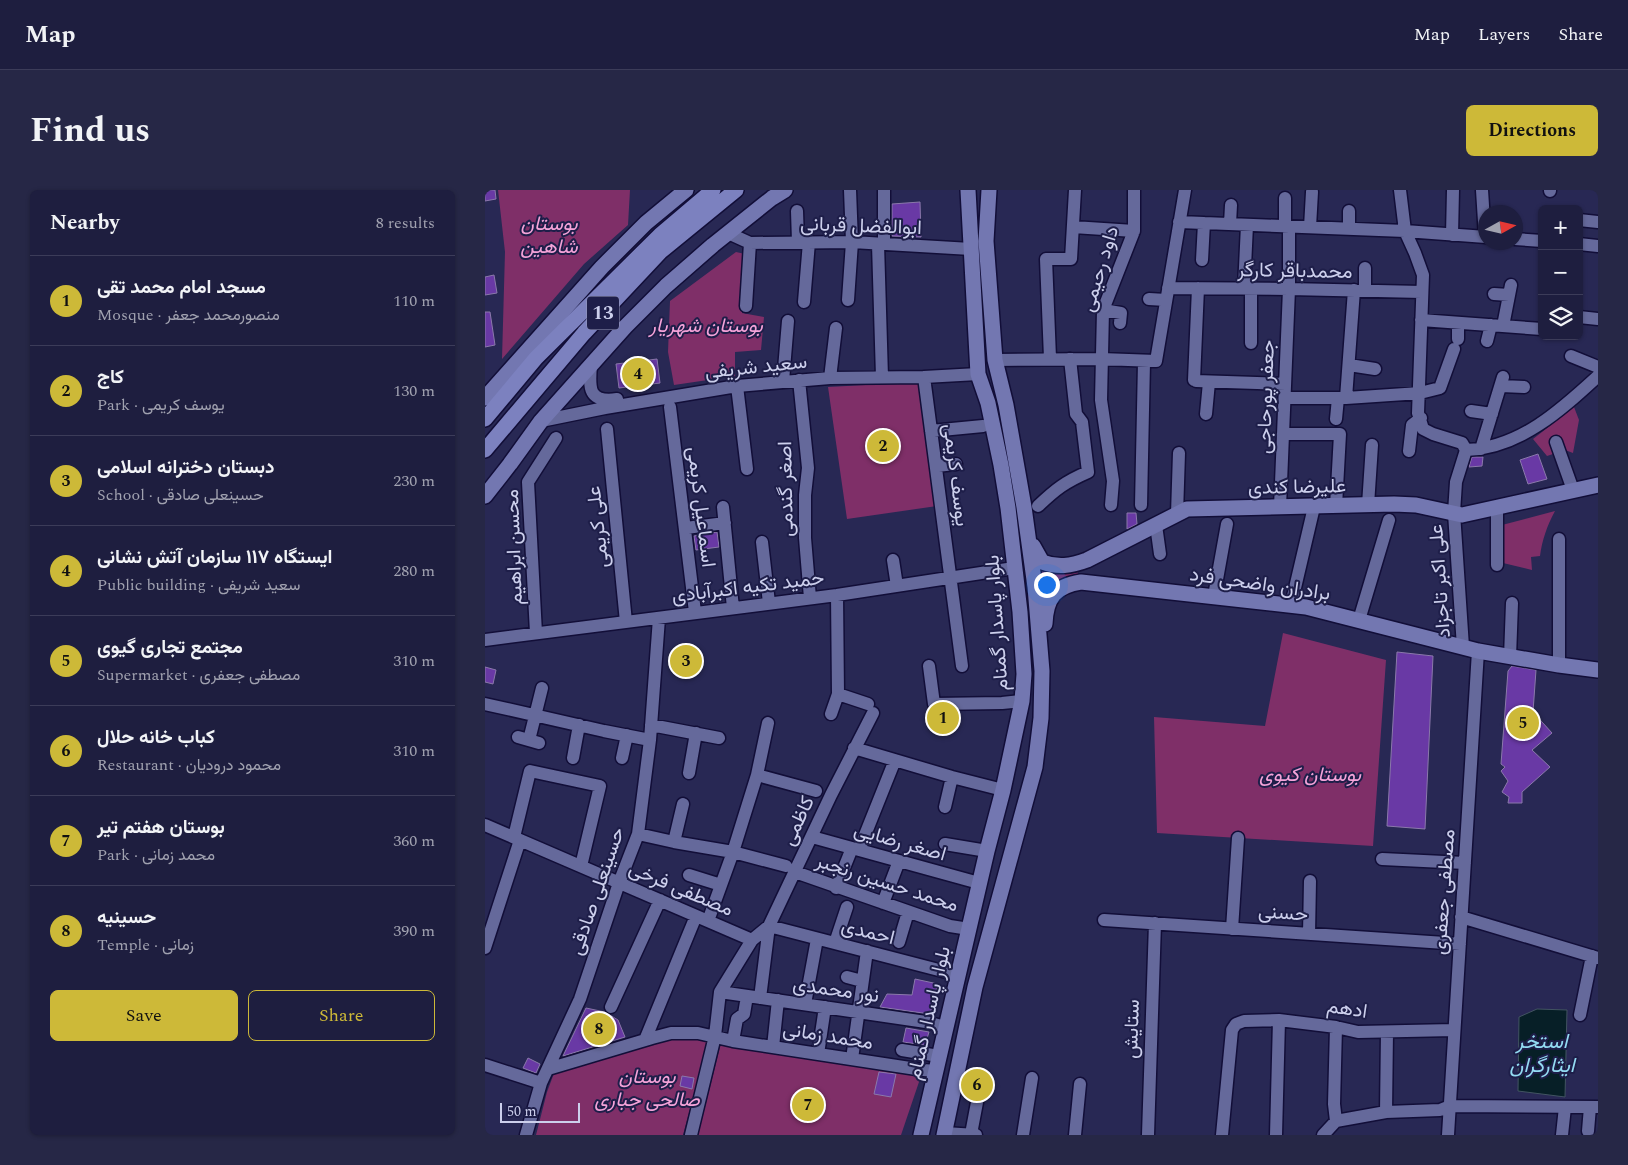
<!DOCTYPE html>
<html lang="en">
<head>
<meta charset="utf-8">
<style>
  :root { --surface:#1e1e3f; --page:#262746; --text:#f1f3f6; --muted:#a1a2b0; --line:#3c3c59; --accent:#cdb938 }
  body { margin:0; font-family:Spectral,Vazirmatn,serif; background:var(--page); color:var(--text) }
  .controls { position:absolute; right:15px; top:15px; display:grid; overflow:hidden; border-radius:8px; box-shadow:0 1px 4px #0004 }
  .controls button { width:45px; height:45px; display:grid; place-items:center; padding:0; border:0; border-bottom:1px solid var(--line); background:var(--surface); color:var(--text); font:25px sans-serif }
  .compass { position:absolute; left:993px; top:15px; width:45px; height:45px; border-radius:50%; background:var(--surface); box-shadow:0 1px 4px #0004; rotate:82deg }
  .scale { position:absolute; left:15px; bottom:12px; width:80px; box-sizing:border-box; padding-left:5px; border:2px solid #cccfec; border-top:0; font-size:14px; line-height:18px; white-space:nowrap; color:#cccfec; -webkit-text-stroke:4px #1e1e49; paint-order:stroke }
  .you { position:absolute; left:561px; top:394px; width:18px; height:18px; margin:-12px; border:4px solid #fff; border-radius:50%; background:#1a73e8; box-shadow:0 0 0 8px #1a73e833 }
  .badge { display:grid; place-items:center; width:32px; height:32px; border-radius:50%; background:var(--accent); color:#111; font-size:16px; font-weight:700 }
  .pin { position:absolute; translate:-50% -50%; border:2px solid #fff; box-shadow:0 1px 5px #0006 }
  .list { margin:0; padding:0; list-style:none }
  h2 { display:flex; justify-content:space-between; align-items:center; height:65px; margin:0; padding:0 20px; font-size:21px }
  h2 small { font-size:16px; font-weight:400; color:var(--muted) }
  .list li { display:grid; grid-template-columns:32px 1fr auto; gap:15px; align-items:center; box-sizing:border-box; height:90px; padding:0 20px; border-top:1px solid var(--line) }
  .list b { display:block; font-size:19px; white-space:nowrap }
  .list p { margin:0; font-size:16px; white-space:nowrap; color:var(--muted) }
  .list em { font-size:16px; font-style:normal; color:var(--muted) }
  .actions { display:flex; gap:10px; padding:15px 20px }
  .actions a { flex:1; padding:11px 0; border:1px solid var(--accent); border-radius:8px; text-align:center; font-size:18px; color:var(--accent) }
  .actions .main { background:var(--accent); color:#111 }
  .icon { flex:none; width:28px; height:28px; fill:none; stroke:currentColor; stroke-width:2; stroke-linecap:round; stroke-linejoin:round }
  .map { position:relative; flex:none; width:1113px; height:945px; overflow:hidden; border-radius:8px }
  header { display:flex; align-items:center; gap:30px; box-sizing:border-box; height:70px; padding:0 25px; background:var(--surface); border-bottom:1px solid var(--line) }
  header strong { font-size:24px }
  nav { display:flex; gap:28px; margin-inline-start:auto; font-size:18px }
  .intro { display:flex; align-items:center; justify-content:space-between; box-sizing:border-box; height:120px; padding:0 30px }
  h1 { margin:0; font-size:35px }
  .button { padding:12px 22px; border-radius:8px; background:var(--accent); color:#111; font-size:18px; font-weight:700 }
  main { display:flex; gap:30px; padding:0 30px }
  aside { flex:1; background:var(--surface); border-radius:8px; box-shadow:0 1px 4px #0004 }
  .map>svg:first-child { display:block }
</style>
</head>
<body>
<header>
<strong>Map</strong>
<nav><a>Map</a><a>Layers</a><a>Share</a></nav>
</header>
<div class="intro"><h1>Find us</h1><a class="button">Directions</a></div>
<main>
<aside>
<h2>Nearby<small>8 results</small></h2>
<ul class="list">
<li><span class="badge">1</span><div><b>مسجد امام محمد تقی</b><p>Mosque · منصورمحمد جعفر</p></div><em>110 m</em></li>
<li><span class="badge">2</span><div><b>کاج</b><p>Park · یوسف کریمی</p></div><em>130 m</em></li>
<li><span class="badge">3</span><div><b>دبستان دخترانه اسلامی</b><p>School · حسینعلی صادقی</p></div><em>230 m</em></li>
<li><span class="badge">4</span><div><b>ایستگاه ۱۱۷ سازمان آتش نشانی</b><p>Public building · سعید شریفی</p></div><em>280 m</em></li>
<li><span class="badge">5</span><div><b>مجتمع تجاری گیوی</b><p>Supermarket · مصطفی جعفری</p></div><em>310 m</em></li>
<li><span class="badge">6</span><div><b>کباب خانه حلال</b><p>Restaurant · محمود درودیان</p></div><em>310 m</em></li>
<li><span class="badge">7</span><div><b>بوستان هفتم تیر</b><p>Park · محمد زمانی</p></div><em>360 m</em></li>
<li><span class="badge">8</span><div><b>حسینیه</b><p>Temple · زمانی</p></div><em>390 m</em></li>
</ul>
<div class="actions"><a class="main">Save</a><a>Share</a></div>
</aside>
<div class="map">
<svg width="1113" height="945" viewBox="0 0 1113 945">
  <rect width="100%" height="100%" fill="#282854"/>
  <path fill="#7f2f68" d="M13,0H145L143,35L99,74L17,169L20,62Z
    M251,62L260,64L257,123L279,127L276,160L250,162V186L189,195L183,162L185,111Z
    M436,192L452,316L362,329L343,197Z
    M1089,217L1094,230L1088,263L1080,260L1062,266L1048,249Z
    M1070,321C1062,336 1057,350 1055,366L1046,367L1047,380L1018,373L1017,335Z
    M550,372L556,380L566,382L592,379L594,388L557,411Z
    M798,443L901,470L888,656L672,643L669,527L780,536Z
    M189,846L224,849L198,945H51L62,902L71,878Z
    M236,853L436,886L416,945H213Z"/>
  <path fill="#071f27" stroke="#425462" d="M1052,819L1082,820L1080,907L1033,901L1034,827Z"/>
  <path fill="#6939a5" stroke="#8b79ab" d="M0,0H10L11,9L0,11Z
    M435,12L436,47L407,46V14Z
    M9,85L12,103L0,105V87Z
    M0,122H5L10,155L0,157Z
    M172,169L175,193L134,198L131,174Z
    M1053,264L1062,289L1043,294L1035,270Z
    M987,267H998L997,276L984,277Z
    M642,323H651L652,334L642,339Z
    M232,342L234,357L211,360L209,346Z
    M912,462L948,466L940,639L902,636Z
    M1027,476L1051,480L1048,522L1067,543L1047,560L1065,577L1037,602V613H1023L1024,607L1017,602L1023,591L1016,581L1020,577L1016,574L1023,481Z
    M0,477L11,480L8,494L0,492Z
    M430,789L453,794L445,824L395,817L402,804L427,805Z
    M101,818L120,822L133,830L140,847L78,866Z
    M421,838L444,842L440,855L418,852Z
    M43,868L55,874L51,883L38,878Z
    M394,882L411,884L406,907L389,904Z
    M197,886L209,888L207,899L195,896Z"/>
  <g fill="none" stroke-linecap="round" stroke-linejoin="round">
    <g stroke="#120e38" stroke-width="15">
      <path id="minor" d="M399,0V54
        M915,0L920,41L930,63L938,85L933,223L938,239L948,244L977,253L981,260
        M997,0L1000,47
        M1065,1V0
        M312,21L313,52
        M1094,30L1113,32
        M694,32L920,41L1001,47
        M745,34L746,15
        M588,37L649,41
        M800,37V8
        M825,37L827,2
        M864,39V21
        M243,43L265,53L367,52L486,59
        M967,45L968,0
        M1030,49L1057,51
        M393,54L397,187
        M1094,54L1113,56
        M717,70L719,33
        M683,98L804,99L937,102
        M759,98L762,35
        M766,98V153
        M880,100V78
        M1009,104L1024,105
        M664,109L681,110
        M363,110L367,52L365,0
        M319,112L324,52
        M261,116L265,53
        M618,120L636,123L635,133
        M1094,127L1113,129
        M936,130L1057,139
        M1018,136L1026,95
        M973,149V133
        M1002,151L1006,135
        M1086,166L1113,177
        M565,168L561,69H586L590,0
        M510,170L616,169L671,171L700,0
        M106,175C104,198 103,213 132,209
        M864,175L890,179
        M439,187L477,476
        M345,188L351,138
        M314,190L323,278L320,305V348L325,408
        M709,190L713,98
        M298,191L303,131
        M711,191L800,194
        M252,196L262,279
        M1016,196L1039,197
        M800,208H861L935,203L955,198L969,159
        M861,208L869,100
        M185,217L210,422
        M986,221L1007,224
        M721,224L724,192
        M851,229L853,208
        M56,231L120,218L252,196L345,188L439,187L493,184
        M122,239L141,432
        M446,241L498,236
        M798,244H855L851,316
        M1071,252L1088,300
        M996,259L1018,187
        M981,260C1035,258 1076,220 1113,186
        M924,261L927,235L936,228
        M451,276L471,274
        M626,315L628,291L616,210L618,120L649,41V0
        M656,315L659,172
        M883,315L887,255
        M553,316C571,299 580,292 603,282L597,232L591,224L585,169
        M238,317L248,418
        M795,317L804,99V43
        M692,324L694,263
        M671,335L675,364
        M201,338L240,333
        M277,352L284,413
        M408,370L412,396
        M1012,375V317
        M729,406L742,334
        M806,415L829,317
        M874,430L904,330
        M51,443L43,292L71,248
        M0,450L352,405L529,378
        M978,457L969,323L971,292L981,260
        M1025,467L1027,413
        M1074,475V349
        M444,476L449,514L517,513L537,511
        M353,504L383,514
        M0,514L119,541L165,550
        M346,524L353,504L352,405
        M166,535L234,548
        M33,547L54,553
        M44,550L57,498
        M369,558L467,587L518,600
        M88,568L94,535
        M137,568L142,545
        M204,583L211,543
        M272,585L331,601
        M460,617L467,587
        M0,635L267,750
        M153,644L189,652L248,662L301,676
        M29,647L45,581L115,596L96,676
        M327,647L494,693
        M189,652L198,614
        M460,654L502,661
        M374,660L410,570
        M897,669L980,673
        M310,682L465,736L484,739
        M204,685L236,695
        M351,698L367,658
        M398,713L414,671
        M976,727L1113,768
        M619,730L975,754
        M223,731L248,662L272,585L283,533
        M747,739L753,648
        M824,744L825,691
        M414,752L423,722
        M350,753L362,717
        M0,758L35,650
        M362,787L377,791
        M235,802L441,832L461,837
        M275,808L284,736L473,785
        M320,814L332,749
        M126,817L175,710
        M1095,825L1107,766
        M851,837L849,914L851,931
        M160,850L211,726
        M248,851L252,829L259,824L262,806
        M288,857L293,810
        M417,860L454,866
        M333,864L340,817
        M367,869L382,761
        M0,875L56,893
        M63,879L167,848L186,843H213L248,851L438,880L451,881
        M901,922L902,842
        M1103,941L1105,917
        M460,943L491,945
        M486,944L497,886
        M41,945L56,893L95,809L134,693L153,644L165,550L174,428
        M206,945L230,846L235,802L267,750L284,736L346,605L388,523
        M538,945L547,888
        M590,945L595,894
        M663,945L670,733
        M737,945L747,840L751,834L759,831L794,830L851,837L873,842L969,840
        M791,945L794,830
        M838,945L851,931L901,922L955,920L965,916L1113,917
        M963,945L993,461
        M1077,945L1080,917"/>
    </g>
    <g stroke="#120e38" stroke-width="18">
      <path id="major" d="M0,208L117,77L161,33L201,0
        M0,306L25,274L56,231L140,137L181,96L228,55L287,8L300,0
        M548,356L557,372C573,378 586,376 602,370L702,319L909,314L931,315L977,325L1113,295
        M560,434C561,408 570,396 596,392L821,417L993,461L1074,475L1113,480
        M436,945L502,661L518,600L537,511L539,484L535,422L523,318L516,275L503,213L493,184L483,0
        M459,945L490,797L550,577L556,528L557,481L550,397L539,317L521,215L510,170L501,51L504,0"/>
    </g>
    <g stroke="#120e38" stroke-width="18">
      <path id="highway" d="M0,229L51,168L175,45L228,0
        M0,260L99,143L175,62L251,0"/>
    </g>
    <use href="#minor" stroke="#65699b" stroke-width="12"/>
    <use href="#major" stroke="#7377b1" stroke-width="15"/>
    <use href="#highway" stroke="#7c81bf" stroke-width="15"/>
  </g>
  <g text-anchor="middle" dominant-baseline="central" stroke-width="4" stroke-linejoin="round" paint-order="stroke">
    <rect fill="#1e1e49" stroke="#989abb" stroke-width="1" x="102" y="106.5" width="32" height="33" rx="4"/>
    <g font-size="19" font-weight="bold" fill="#cccfec">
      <text x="118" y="123">13</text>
    </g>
    <g font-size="20" font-style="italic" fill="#f5a3d9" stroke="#1e1e49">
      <text x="64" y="34">بوستان<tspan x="64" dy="23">شاهین</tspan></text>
      <text x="221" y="136">بوستان شهریار</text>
      <text x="825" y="585">بوستان کیوی</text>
      <text x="162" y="887">بوستان<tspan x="162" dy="23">صالحی جباری</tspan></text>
    </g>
    <g font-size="20" fill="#cccfec" stroke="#1e1e49">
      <text transform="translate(376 36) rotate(2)">ابوالفضل قربانی</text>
      <text transform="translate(615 79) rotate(-73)">داود رحیمی</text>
      <text transform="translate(810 81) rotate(1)">محمدباقر کارگر</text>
      <text transform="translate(271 177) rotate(-6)">سعید شریفی</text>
      <text transform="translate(781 207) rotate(-88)">جعفر پورحاجی</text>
      <text transform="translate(471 285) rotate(83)">یوسف کریمی</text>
      <text transform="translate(812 297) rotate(-1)">علیرضا کندی</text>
      <text transform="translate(301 299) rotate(-91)">اصغر گندمی</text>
      <text transform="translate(216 317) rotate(83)">اسماعیل کریمی</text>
      <text transform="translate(113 337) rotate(-96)">علی کریمی</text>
      <text transform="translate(29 357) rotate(-92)">محسن ابراهیم</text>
      <text transform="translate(955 391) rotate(-94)">علی اکبر تاجزاد</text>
      <text transform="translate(775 394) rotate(8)">برادران واضحی فرد</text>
      <text transform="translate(263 397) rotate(-7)">حمید تکیه اکبرآبادی</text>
      <text transform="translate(512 433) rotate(-94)">بلوار پاسدار گمنام</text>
      <text transform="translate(313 631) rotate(-65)">کاظمی</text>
      <text transform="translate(415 652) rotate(16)">اصغر رضایی</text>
      <text transform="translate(402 693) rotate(18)">محمد حسین رنجبر</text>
      <text transform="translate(196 699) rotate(23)">مصطفی فرخی</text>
      <text transform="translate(112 701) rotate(-71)">حسینعلی صادقی</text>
      <text transform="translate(959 702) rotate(-86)">مصطفی جعفری</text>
      <text transform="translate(798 723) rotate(4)">حسنی</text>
      <text transform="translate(383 742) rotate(14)">احمدی</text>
      <text transform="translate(351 800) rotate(8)">نور محمدی</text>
      <text transform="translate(862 819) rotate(8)">ادهم</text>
      <text transform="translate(444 823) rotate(-77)">بلوار پاسدار گمنام</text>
      <text transform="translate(647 839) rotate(-88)">ستایش</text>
      <text transform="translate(343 846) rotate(9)">محمد زمانی</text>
    </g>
    <g font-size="21" font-style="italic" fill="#93dbf2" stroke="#1e1e49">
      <text x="1057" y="852">استخر<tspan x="1057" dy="24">ایثارگران</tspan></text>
    </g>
  </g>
</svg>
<div class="controls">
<button>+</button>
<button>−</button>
<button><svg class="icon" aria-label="layers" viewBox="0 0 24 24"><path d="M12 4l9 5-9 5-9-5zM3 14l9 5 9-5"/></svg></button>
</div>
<svg class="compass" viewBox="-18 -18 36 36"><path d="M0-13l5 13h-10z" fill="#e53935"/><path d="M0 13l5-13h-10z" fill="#a1a2b0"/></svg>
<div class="scale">50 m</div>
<div class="you"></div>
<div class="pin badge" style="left:458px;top:528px">1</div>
<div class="pin badge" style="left:398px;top:256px">2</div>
<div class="pin badge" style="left:201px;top:471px">3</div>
<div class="pin badge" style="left:153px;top:184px">4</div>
<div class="pin badge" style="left:1038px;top:533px">5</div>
<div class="pin badge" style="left:492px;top:895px">6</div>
<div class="pin badge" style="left:323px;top:915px">7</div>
<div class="pin badge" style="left:114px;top:839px">8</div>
</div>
</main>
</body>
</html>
